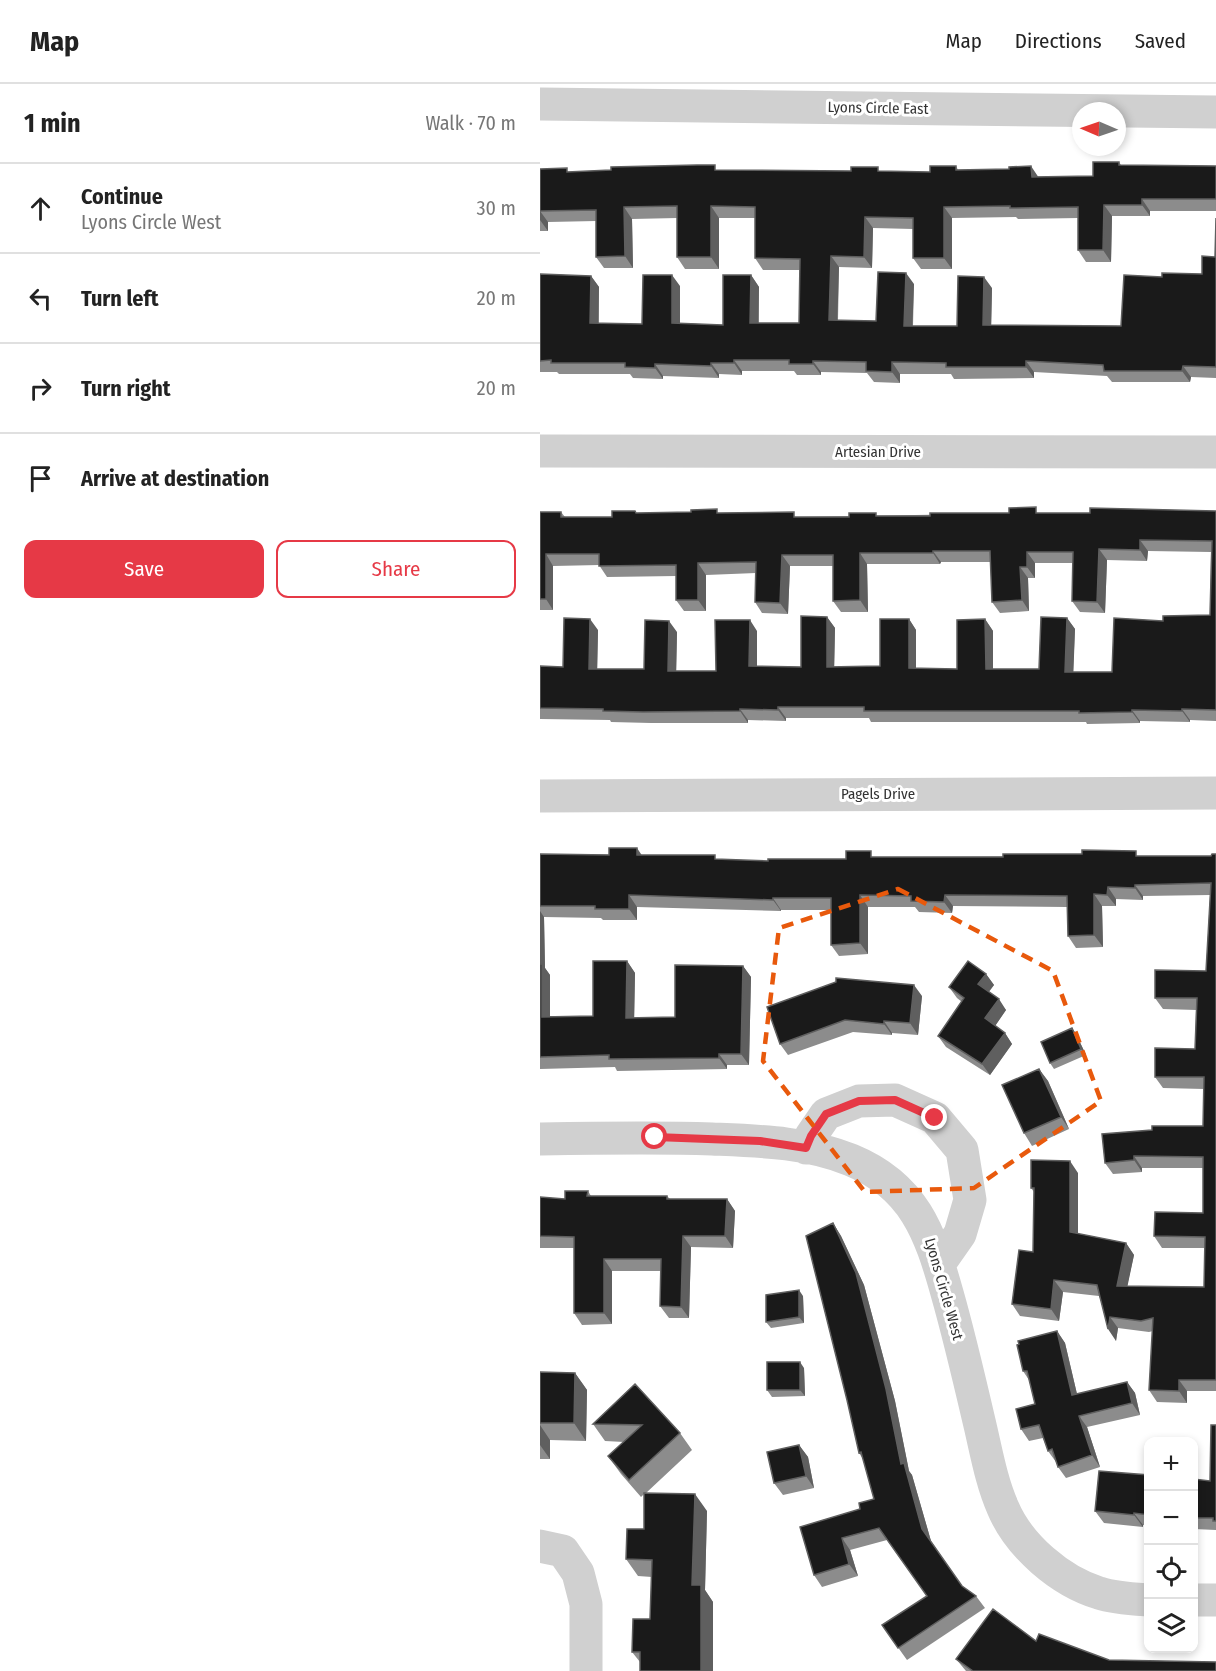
<!DOCTYPE html>
<html lang="en">
<head>
<meta charset="utf-8">
<style>
  :root { --surface:#fff; --page:#f2f2f2; --text:#222; --muted:#767676; --line:#e0e0e0; --accent:#e63946 }
  body { margin:0; font-family:"Fira Sans Condensed",sans-serif; background:var(--page); color:var(--text) }
  .controls { position:absolute; right:18px; bottom:18px; display:grid; overflow:hidden; border-radius:12px; box-shadow:0 3px 9px #0003 }
  .controls button { width:54px; height:54px; display:grid; place-items:center; padding:0; border:0; border-bottom:2px solid var(--line); background:var(--surface); color:var(--text); font:30px sans-serif }
  .compass { position:absolute; left:532px; top:18px; width:54px; height:54px; border-radius:50%; background:var(--surface); box-shadow:0 3px 9px #0003; rotate:272deg }
  .stop { position:absolute; width:18px; height:18px; margin:-14px; border:4px solid #e63946; border-radius:50%; background:#fff }
  .stop.end { background:#e63946; border-color:#fff; box-shadow:0 2px 6px #0008 }
  .list { margin:0; padding:0; list-style:none }
  h2 { display:flex; justify-content:space-between; align-items:center; height:78px; margin:0; padding:0 24px; font-size:26px }
  h2 small { font-size:20px; font-weight:400; color:var(--muted) }
  .list li { display:grid; grid-template-columns:39px 1fr auto; gap:18px; align-items:center; box-sizing:border-box; height:90px; padding:0 24px; border-top:2px solid var(--line) }
  .list b { display:block; font-size:22px; white-space:nowrap }
  .list p { margin:0; font-size:20px; white-space:nowrap; color:var(--muted) }
  .list em { font-size:20px; font-style:normal; color:var(--muted) }
  .actions { display:flex; gap:12px; padding:18px 24px }
  .actions a { flex:1; padding:14px 0; border:2px solid var(--accent); border-radius:12px; text-align:center; font-size:21px; color:var(--accent) }
  .actions .main { background:var(--accent); color:#fff }
  .icon { flex:none; width:33px; height:33px; fill:none; stroke:currentColor; stroke-width:2; stroke-linecap:round; stroke-linejoin:round }
  .map { position:relative; flex:none; width:676px; height:1587px; overflow:hidden }
  header { display:flex; align-items:center; gap:36px; box-sizing:border-box; height:84px; padding:0 30px; background:var(--surface); border-bottom:2px solid var(--line) }
  header strong { font-size:28px }
  nav { display:flex; gap:33px; margin-inline-start:auto; font-size:21px }
  main { display:flex }
  aside { flex:1; background:var(--surface) }
  .map>svg:first-child { display:block }
</style>
</head>
<body>
<header>
<strong>Map</strong>
<nav><a>Map</a><a>Directions</a><a>Saved</a></nav>
</header>
<main>
<aside>
<h2>1 min<small>Walk · 70 m</small></h2>
<ul class="list">
<li><svg class="icon" aria-label="ahead" viewBox="0 0 24 24"><path d="M12 20V5M6 11l6-6 6 6"/></svg><div><b>Continue</b><p>Lyons Circle West</p></div><em>30 m</em></li>
<li><svg class="icon" aria-label="left" viewBox="0 0 24 24"><path d="M17 20v-9H6M10 6l-5 5 5 5"/></svg><div><b>Turn left</b></div><em>20 m</em></li>
<li><svg class="icon" aria-label="right" viewBox="0 0 24 24"><path d="M7 20v-9h11M14 6l5 5-5 5"/></svg><div><b>Turn right</b></div><em>20 m</em></li>
<li><svg class="icon" aria-label="arrive" viewBox="0 0 24 24"><path d="M6 21V4h12l-3 4 3 4H6"/></svg><div><b>Arrive at destination</b></div></li>
</ul>
<div class="actions"><a class="main">Save</a><a>Share</a></div>
</aside>
<div class="map">
<svg width="676" height="1587" viewBox="0 0 676 1587">
  <rect width="100%" height="100%" fill="#fff"/>
  <g fill="none" stroke-linecap="round" stroke-linejoin="round">
    <path stroke="#d0d0d0" stroke-width="33" d="M0,20L676,28
      M0,367L676,368
      M0,712L676,709
      M0,1055C58,1054 115,1053 172,1055C219,1057 267,1058 311,1076C374,1102 390,1148 407,1209C419,1251 429,1294 439,1337C446,1366 451,1397 463,1424C479,1462 520,1497 559,1509C574,1514 593,1515 608,1516
      M266,1064L271,1052L286,1030L319,1017L355,1016L395,1034L422,1066L430,1116L420,1150L399,1180
      M0,1462L23,1467L38,1489L46,1520V1587
      M654,1516H676"/>
  </g>
  <path fill="#8c8c8c" d="M579,78L581,81L676,82V127H610V132H572L571,178H546L538,166V134L478,135L476,133L412,134V185H381L373,174V145L333,144L332,184L299,183L298,236L336,237L374,200L373,242H417L452,204L451,241L581,242L622,193L662,190L675,173L676,134V294L651,293L650,298H572L567,292L494,288V294L414,295L411,290H360V299L334,298L327,289L281,288V291H257L254,287H202V291L179,290V294L123,292V295L93,294L90,290H19L17,288H0V190L51,192L59,203V239L102,240L140,202V239L183,241L211,191L219,203V239H259L260,186H223L215,174V134H179V185H145L137,173V134L92,135L93,184H64L56,173V137L8,138V147H0V85L30,88L179,86L390,88L416,82L418,86L499,93L553,92Z
    M676,427V637L650,636V638L600,637V639L547,640L546,638H331L329,634H246V637L208,636V639H111L71,638L70,636L0,635V582L23,583L58,546L57,585H104L137,548L136,587H176L217,547V582L261,583L287,533L295,544L294,583L340,582L369,535L376,546V584L417,585L445,535L453,547V585H499L527,534L535,545L533,588H572L623,537L670,531L671,468L608,467L607,477L567,476L565,529L540,528L532,517L533,479H495V494H488L489,527L460,529L452,518L451,478H401L400,480H327L328,528H301L293,517V482H250L248,530L222,529L215,518L216,489L166,491V527H144L136,516V492L67,493L59,481L13,482V526H0V428H21L25,433H72L97,429H180L257,433L500,429H550Z
    M0,770L102,771L178,776L228,777L306,775L335,773L671,772L676,770V1307H647V1319L617,1318L609,1306L613,1247L609,1248L578,1244L576,1257L559,1212L523,1208L519,1237L480,1232L472,1220L493,1168L494,1108L491,1104L538,1089V1150L586,1159L594,1171L587,1202L664,1203V1164H622L614,1152L663,1129V1084H602V1088L573,1090L565,1079L663,1042L664,1005L623,1004L615,993L655,965L656,926L623,925L615,914L666,887L670,811L603,812V816L576,815V822H562L563,863L536,864L528,852L527,823L413,822L412,829L379,828L375,823H328V870L299,872L291,861V826H241V827L97,823V836H63L61,834L4,833L5,884L10,891V932H53L87,877L95,889L94,934L135,933L203,882L211,893L209,981H187V985L77,987L75,983L0,985Z
    M446,890L454,901L449,908L466,926L455,942L465,949L472,960L450,991L406,963L398,952L422,918L417,914L409,903Z
    M382,912L378,951L352,949V951L313,948L248,971L240,960L227,923Z
    M532,944L536,950L546,971L514,985L510,979Z
    M499,985L508,997L529,1045L492,1062L484,1049Z
    M48,1107L51,1112H127L130,1115H187L195,1127L193,1164L151,1163L149,1234H129L120,1222L121,1187H72V1240L42,1241L34,1229V1164H0V1113L25,1115Z
    M293,1139L301,1152L324,1201L355,1317L369,1387L372,1391L391,1457L422,1502L436,1512L445,1524L367,1576L342,1541L387,1512L347,1456L310,1466L318,1492L282,1503L274,1491L320,1425L334,1415L323,1375L319,1369L307,1316Z
    M263,1212L264,1239L231,1244L226,1238Z
    M517,1247L525,1259L537,1310L587,1298L595,1309L600,1331L547,1343L560,1383L526,1394L518,1383L516,1378L508,1367L503,1354L489,1357L481,1345L495,1320L489,1296L483,1287Z
    M264,1284L265,1312L232,1313L227,1306Z
    M0,1288L35,1289L47,1306L46,1357L10,1356V1375H0Z
    M95,1300L140,1349L152,1366L106,1409L167,1427L165,1506L173,1518V1587H100V1578L92,1568L110,1535L112,1493L98,1492L86,1475L104,1445V1410L101,1413L81,1390L68,1372L84,1358L65,1357L53,1340Z
    M676,1341V1446L654,1445V1395L670,1397Z
    M259,1361L268,1373L274,1404L243,1411L234,1399Z
    M609,1391V1442L603,1441V1443L564,1439L555,1427Z
    M496,1557L569,1576L676,1587H426L416,1575Z"/>
  <path fill="#5f5f5f" d="M491,82L499,94L492,93Z
    M602,115L610,127V132L602,121Z
    M564,121L572,132L571,178L563,166Z
    M171,122L179,134V185L171,173Z
    M84,123L92,135L93,184L85,172Z
    M404,123L412,134V185L404,174Z
    M0,127L8,138V147L0,136Z
    M325,133L333,144L332,184L324,173Z
    M291,172L299,183L297,247L289,236Z
    M366,189L374,200L372,253L364,242Z
    M132,191L140,202V250L132,239Z
    M211,191L219,203L218,250L210,239Z
    M51,192L59,203L58,251L50,239Z
    M444,193L452,204L451,252L443,241Z
    M194,276L202,287V291L194,279Z
    M273,277L281,288V291L273,280Z
    M486,277L494,288V294L486,283Z
    M352,278L360,290V299L352,288Z
    M171,279L179,290V294L171,282Z
    M115,280L123,292V295L115,284Z
    M643,282L651,293L650,298L642,287Z
    M600,456L608,467L607,477L600,466Z
    M559,465L567,476L565,529L557,518Z
    M393,467L401,478L400,480L393,469Z
    M487,468L495,479V494L487,483Z
    M320,469L327,480L328,528L320,516Z
    M6,470L13,482V526L6,515Z
    M242,471L250,482L248,530L240,519Z
    M158,479L166,491V527L158,516Z
    M480,483L488,494L489,527L482,516Z
    M287,533L295,544L294,594L287,583Z
    M527,534L535,545L533,599L525,588Z
    M50,535L58,546L57,596L49,585Z
    M369,535L376,546V595L369,584Z
    M445,535L453,547V596L446,585Z
    M210,536L217,547V593L209,582Z
    M129,537L137,548L136,598L128,587Z
    M238,623L246,634V637L238,626Z
    M200,625L208,636V639L200,627Z
    M642,625L650,636V638L642,627Z
    M592,626L600,637V639L592,628Z
    M97,764L105,776L97,771Z
    M595,801L603,812V816L595,804Z
    M568,803L576,815V822L567,811Z
    M554,810L562,822L563,863L554,851Z
    M89,811L97,823V836L89,825Z
    M320,811L328,823V870L320,859Z
    M405,811L413,822L412,829L404,818Z
    M233,814L241,826V827L233,816Z
    M0,827L4,833L5,884L10,891V944L2,933L0,885Z
    M87,877L95,889L94,945L86,934Z
    M203,882L211,893L209,981L201,970Z
    M446,890L454,901L446,911L438,900Z
    M374,901L382,912L378,951L370,939Z
    M459,915L466,926L453,945L445,934Z
    M344,937L352,949V951L344,940Z
    M532,944L536,950L546,971L541,965Z
    M465,949L472,960L450,991L442,980Z
    M179,970L187,981V985L179,974Z
    M499,985L508,997L529,1045L521,1033Z
    M594,1072L602,1084V1088L594,1076Z
    M530,1077L538,1089V1160L530,1148Z
    M187,1115L195,1127L193,1164L185,1152Z
    M293,1139L301,1152L324,1201L355,1317L369,1387L372,1391L391,1457L382,1445L361,1380Z
    M143,1152L151,1163L149,1234L141,1223Z
    M586,1159L594,1171L585,1214L577,1202Z
    M64,1175L72,1187V1240L64,1229Z
    M514,1196L523,1208L519,1237L511,1225Z
    M259,1206L263,1212L264,1239L259,1233Z
    M570,1233L578,1244L576,1257L568,1245Z
    M517,1247L525,1259L540,1323L532,1311Z
    M260,1278L264,1284L265,1312L260,1306Z
    M35,1289L47,1306L46,1357L34,1339Z
    M639,1296L647,1307V1319L639,1307Z
    M587,1298L595,1309L600,1331L592,1319Z
    M539,1332L547,1343L560,1383L552,1371Z
    M0,1341L10,1356V1375L0,1361Z
    M259,1361L268,1373L274,1404L266,1392Z
    M155,1410L167,1427L165,1506L173,1518V1587H161L152,1501Z
    M594,1429L603,1441V1443L594,1431Z
    M302,1454L310,1466L318,1492L309,1480Z"/>
  <path fill="#1a1a1a" stroke="#5f5f5f" stroke-width="1.5" d="M553,78H579V81L676,82V115H602V121H564L563,166H538V123L470,124V122L404,123V174H373V134L325,133L324,173L291,172L289,236L336,237L338,188L366,189L364,242H417L418,192L444,193L443,241L581,242L584,191L622,193V189L662,190V172L675,173L676,134V283L643,282L642,287H564L563,281L486,277V283H406V279L352,278V288L326,287V278L273,277V280H249V276H194V279H171V282L115,280V284L85,283V279H11V276L0,277V190L51,192L50,239L102,240L103,191H132V239L183,241V191H211L210,239H259L260,175L215,174V123L171,122V173H137V122L84,123L85,172L56,173V126L0,127V85L27,84V88L71,86V83L157,81H175V86L311,87V83H338V87L390,88V82H416V86L469,85V83L491,82L492,93L553,92Z
    M496,423V429H550V424L676,427V626L642,625V627L592,626V628L539,629V627H324V623H238V626L200,625V627L103,628L63,627V625L0,624V582L23,583L24,534L50,535L49,585H104L105,536L129,537L128,587H176L175,536H210L209,582L261,583V532L287,533V583L340,582V535H369V584L417,585V536L445,535L446,585H499L501,533L527,534L525,588H572L574,534L623,537V532L670,531L672,457L600,456V466L559,465L557,518L532,517L533,468H487V483H480L482,516L452,518L450,467H393V469H320V516L293,517V471H242L240,519L215,518L216,478L158,479V516H136V481L59,482V470H6V515H0V428H21V433H72V427H95L96,429L151,428V426L177,425V429L254,428V433H309V429H336V432H390V429H469V424Z
    M69,764H97V771H175V775L228,777V775H306V767H331V773H463V770H542V766L596,767V772H671L672,770H676V1296H639V1307L609,1306L613,1234L601,1237L570,1233L568,1245L557,1201L514,1196L511,1225L472,1220L479,1166L493,1168L494,1104H491V1076L530,1077V1148L586,1159L577,1202L664,1203L665,1153L614,1152L615,1128L663,1129V1073L594,1072V1076L565,1079L562,1050L612,1046V1042H663L664,993H615V964L655,965L657,914H615V886L666,887L671,799L595,801V804L568,803L567,811L554,810V851L528,852L527,812L405,811L404,818L371,817V812L320,811V859L291,861V814H233V816L89,811V825H55V822H0V770L69,771Z
    M53,877H87L86,934L135,933V881L203,882L201,970H179V974L69,975V971L0,973V880H2V933L53,932Z
    M428,877L446,890L438,900L459,915L445,934L465,949L442,980L398,952L424,914L409,903Z
    M296,894L374,901L370,939L344,937V940L305,936L240,960L227,923L296,898Z
    M532,944L541,965L510,979L501,958Z
    M499,985L521,1033L484,1049L462,1001Z
    M25,1107H48L47,1112H127V1115H187L185,1152H143L141,1223L120,1222L121,1175H64V1229H34V1153L0,1152V1113L25,1115Z
    M293,1139L316,1189L346,1305L361,1380L364,1379L382,1445L422,1502L436,1512L358,1564L342,1541L387,1512L339,1444L302,1454L309,1480L274,1491L260,1443L320,1425L319,1419L334,1415L321,1368L319,1369L307,1316L266,1152Z
    M259,1206V1233L226,1238V1211Z
    M517,1247L532,1311L587,1298L592,1319L539,1332L552,1371L518,1383L512,1365L508,1367L499,1341L481,1345L476,1325L495,1320L487,1287H483L477,1261L479,1260L478,1257Z
    M227,1278H260V1306H227Z
    M0,1288L35,1289L34,1339H0Z
    M95,1300L140,1349L89,1396L68,1372L102,1341L53,1340Z
    M671,1341H676V1437H673V1434H654V1395L670,1397Z
    M259,1361L266,1392L234,1399L227,1368Z
    M559,1387L609,1391V1431L594,1429V1431L555,1427Z
    M104,1409L155,1410L152,1501H161V1587H100V1568H92L93,1535H110L112,1476L86,1475L87,1445H104Z
    M453,1525L496,1557L499,1550L569,1576L676,1578V1587H433L416,1575Z"/>
  <g fill="none" stroke-linecap="round" stroke-linejoin="round">
    <path stroke="#e63946" stroke-width="8" d="M115,1053L220,1057L266,1064L271,1052L286,1030L319,1017L355,1016L395,1034"/>
  </g>
  <path fill="none" stroke="#e8590c" stroke-width="4.5" stroke-dasharray="12 8" stroke-linejoin="round" d="M358,805L513,887L561,1017L434,1104L325,1108L223,977L239,844Z"/>
  <g text-anchor="middle" dominant-baseline="central" stroke-width="6" stroke-linejoin="round" paint-order="stroke">
    <g font-size="15" fill="#333" stroke="#fff">
      <text transform="translate(338 24) rotate(1)">Lyons Circle East</text>
      <text x="338" y="368">Artesian Drive</text>
      <text x="338" y="710">Pagels Drive</text>
      <text transform="translate(404 1205) rotate(74)">Lyons Circle West</text>
    </g>
  </g>
</svg>
<div class="controls">
<button>+</button>
<button>−</button>
<button><svg class="icon" aria-label="locate" viewBox="0 0 24 24"><circle cx="12" cy="12" r="6"/><path d="M12 2v4M12 18v4M2 12h4M18 12h4"/></svg></button>
<button><svg class="icon" aria-label="layers" viewBox="0 0 24 24"><path d="M12 4l9 5-9 5-9-5zM3 14l9 5 9-5"/></svg></button>
</div>
<svg class="compass" viewBox="-18 -18 36 36"><path d="M0-13l5 13h-10z" fill="#e53935"/><path d="M0 13l5-13h-10z" fill="#767676"/></svg>
<div class="stop" style="left:115px;top:1053px"></div>
<div class="stop end" style="left:395px;top:1034px"></div>
</div>
</main>
</body>
</html>
